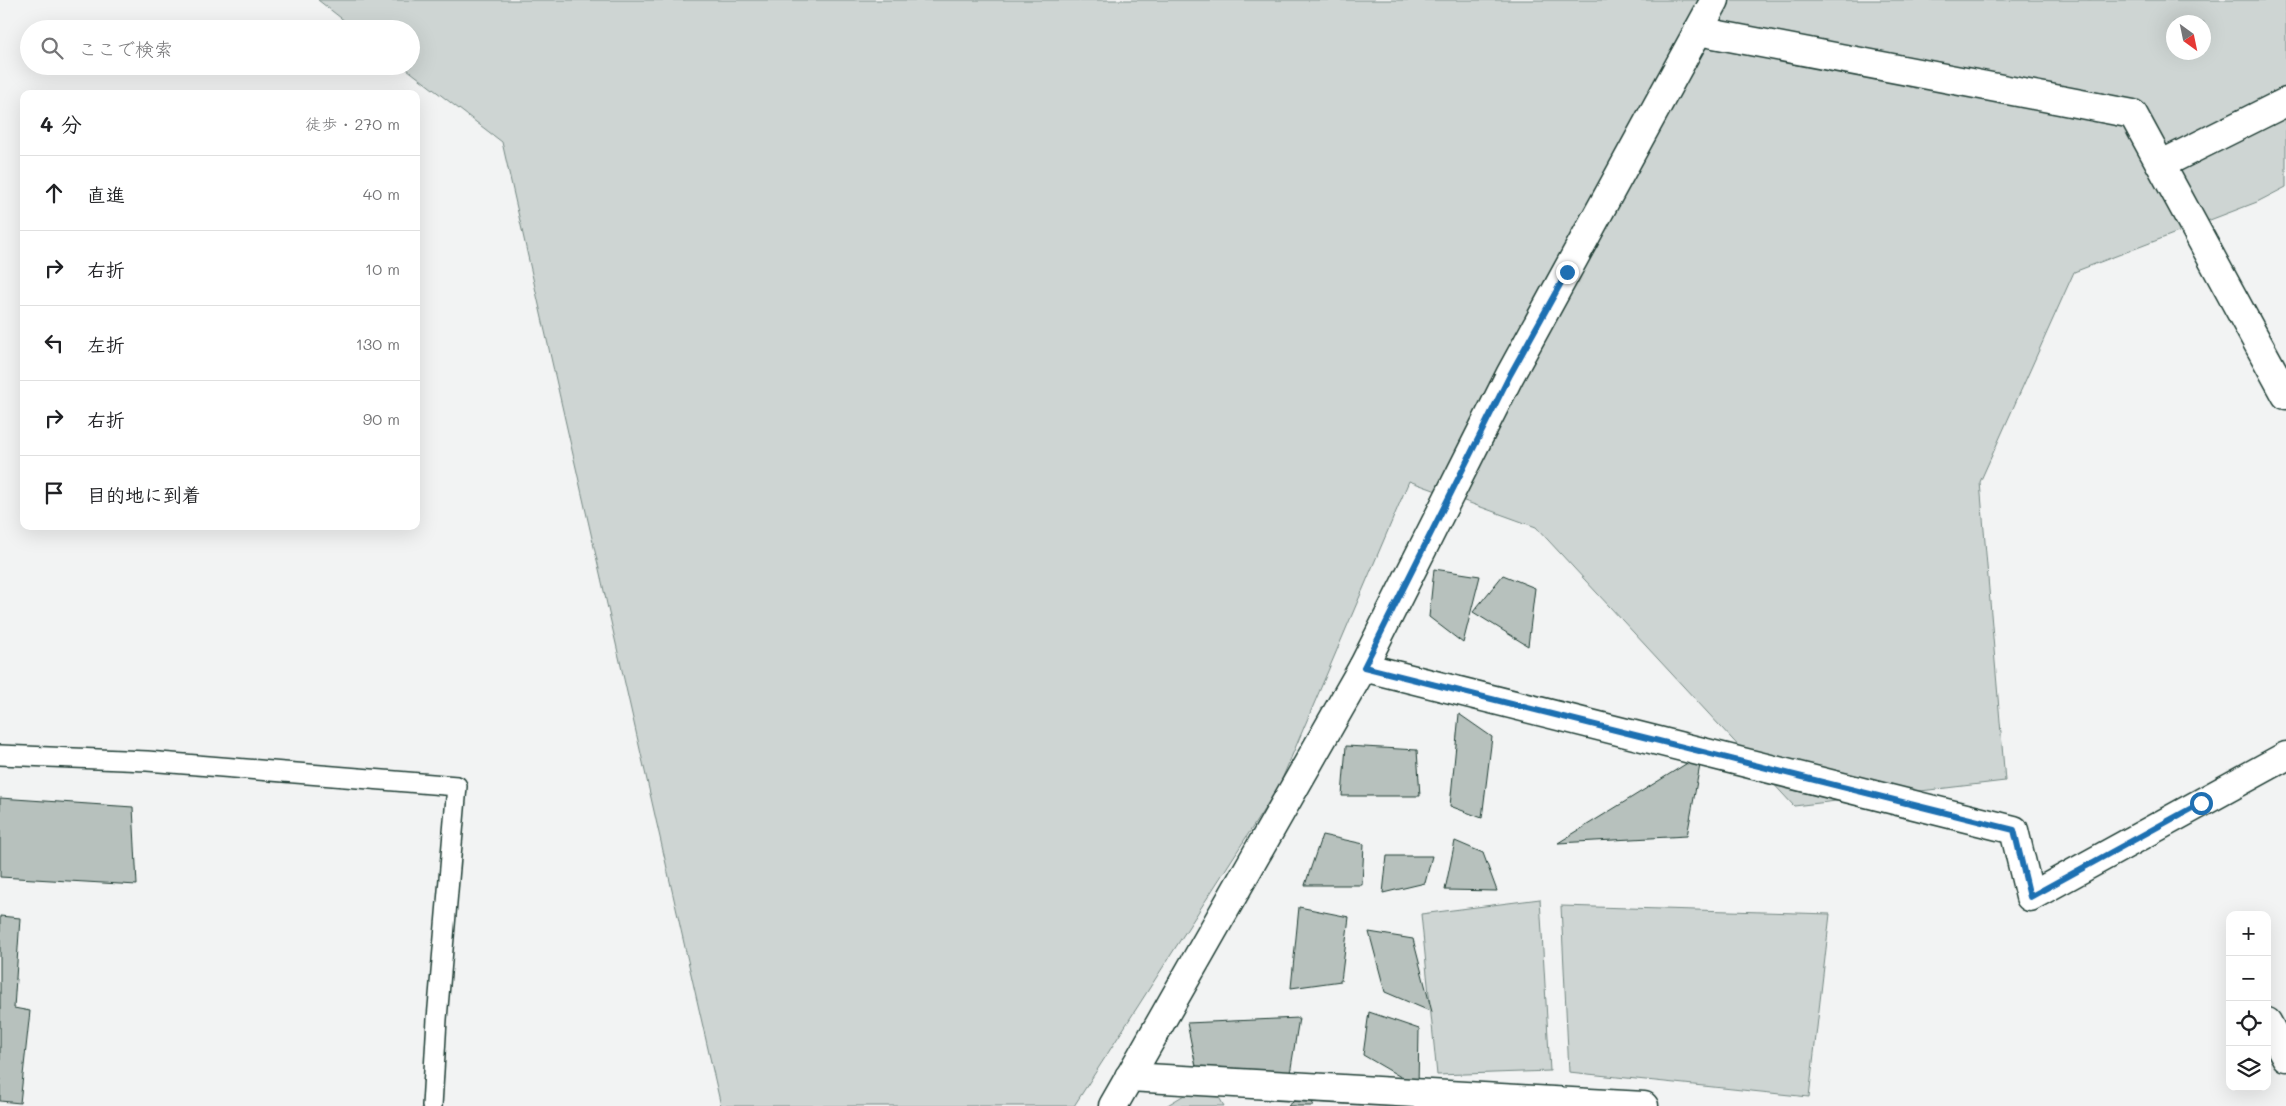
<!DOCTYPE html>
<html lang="ja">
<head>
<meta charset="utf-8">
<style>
  :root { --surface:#fff; --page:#f6f6f6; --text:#202124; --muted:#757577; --line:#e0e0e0 }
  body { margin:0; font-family:Mali,"Klee One",sans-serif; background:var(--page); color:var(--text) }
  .controls { position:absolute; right:15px; bottom:15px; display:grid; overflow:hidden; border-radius:10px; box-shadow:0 5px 20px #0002 }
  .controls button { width:45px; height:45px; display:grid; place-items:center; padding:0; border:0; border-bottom:1px solid var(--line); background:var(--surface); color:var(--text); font:25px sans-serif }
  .compass { position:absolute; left:2166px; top:15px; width:45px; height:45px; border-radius:50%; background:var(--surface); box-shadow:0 5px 20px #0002; rotate:147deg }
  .stop { position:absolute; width:15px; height:15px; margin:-11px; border:4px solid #1f6fb2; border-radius:50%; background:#fff }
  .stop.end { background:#1f6fb2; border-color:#fff; box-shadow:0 1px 5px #0008 }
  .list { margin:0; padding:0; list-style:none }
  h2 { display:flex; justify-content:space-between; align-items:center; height:65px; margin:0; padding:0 20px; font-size:21px }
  h2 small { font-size:16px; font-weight:400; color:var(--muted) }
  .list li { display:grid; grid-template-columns:32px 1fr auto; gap:15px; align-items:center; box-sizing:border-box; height:75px; padding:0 20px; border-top:1px solid var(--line) }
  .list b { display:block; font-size:19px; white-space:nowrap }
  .list em { font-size:16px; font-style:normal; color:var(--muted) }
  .icon { flex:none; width:28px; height:28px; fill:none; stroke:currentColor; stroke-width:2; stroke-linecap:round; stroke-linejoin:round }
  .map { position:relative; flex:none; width:2286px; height:1106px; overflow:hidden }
  .search { position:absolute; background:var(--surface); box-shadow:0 5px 20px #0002; left:20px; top:20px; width:400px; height:55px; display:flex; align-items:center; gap:12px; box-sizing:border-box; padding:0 18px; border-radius:28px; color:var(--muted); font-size:19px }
  .panel { position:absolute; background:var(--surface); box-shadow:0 5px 20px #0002; left:20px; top:90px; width:400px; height:440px; border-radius:10px }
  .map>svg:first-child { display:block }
</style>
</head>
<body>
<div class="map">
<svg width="2286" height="1106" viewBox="0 0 2286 1106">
  <rect width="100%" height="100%" fill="#f2f3f3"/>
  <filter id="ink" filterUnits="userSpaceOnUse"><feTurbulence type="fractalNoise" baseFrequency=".02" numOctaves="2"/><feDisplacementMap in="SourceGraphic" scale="10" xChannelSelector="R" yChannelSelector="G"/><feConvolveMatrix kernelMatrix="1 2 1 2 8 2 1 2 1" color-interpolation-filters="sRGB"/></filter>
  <g filter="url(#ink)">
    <path fill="#ced5d3" stroke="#768984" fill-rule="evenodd" d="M318,0H2286V187L2257,202L2074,272L1980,482L2005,781L1794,806L1536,527L1409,481L1279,786L1074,1106H721L502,142L403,66H411V29H355ZM2174,22H2204V52H2174Z
      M1540,899L1550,1071L1437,1075L1421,914Z
      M1561,906L1830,914L1809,1097L1569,1072Z
      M1209,1080L1224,1106H1166Z"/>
    <path fill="#b7c1bd" stroke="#1f3d34" d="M1434,569L1480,576L1463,643L1429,617Z
      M1503,575L1535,588L1528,646L1473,612Z
      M1459,714L1492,737L1482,818L1450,806Z
      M1346,746L1417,750L1420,796H1342Z
      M1702,754L1687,836L1558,843Z
      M0,798L133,807L137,885L0,877Z
      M1322,835L1364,844L1362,885H1305Z
      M1455,841L1483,853L1497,891L1445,890Z
      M1387,856H1432L1425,883L1383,893Z
      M1299,907L1349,917L1341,981L1291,988Z
      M0,916L20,918L14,1008L30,1011L20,1103L0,1101Z
      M1369,932L1413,939L1432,1012L1385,992Z
      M1369,1012L1419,1029L1418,1087L1363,1055Z
      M1299,1018L1290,1074L1197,1071L1187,1023Z
      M1307,1091L1314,1106H1288Z"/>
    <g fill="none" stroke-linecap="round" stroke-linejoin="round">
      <g stroke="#1f3d34" stroke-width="22">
        <path id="lane" d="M0,755L147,761L457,786L437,1019L432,1106"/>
      </g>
      <g stroke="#1f3d34" stroke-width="31">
        <path id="street" d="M1698,31L2133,114L2286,395
          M2162,164L2286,102
          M1363,667L2014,830L2030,897L2286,756
          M2267,1022L2286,1057
          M1129,1077L1644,1106"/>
      </g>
      <g stroke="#1f3d34" stroke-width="31">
        <path id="secondary" d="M1113,1106L1363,667L1510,375L1715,0"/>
      </g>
      <use href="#lane" stroke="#fff" stroke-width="19"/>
      <use href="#street" stroke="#fff" stroke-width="28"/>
      <use href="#secondary" stroke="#fff" stroke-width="28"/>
    </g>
  </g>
  <g fill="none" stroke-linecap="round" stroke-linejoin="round" filter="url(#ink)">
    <path stroke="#1f6fb2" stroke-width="6" d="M1567,272L1510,375L1364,667L2014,830L2030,897L2201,803"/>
  </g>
</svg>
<div class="controls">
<button>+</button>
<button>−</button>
<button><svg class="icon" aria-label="locate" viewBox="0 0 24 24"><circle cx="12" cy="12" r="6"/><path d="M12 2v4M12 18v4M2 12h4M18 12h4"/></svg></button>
<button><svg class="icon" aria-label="layers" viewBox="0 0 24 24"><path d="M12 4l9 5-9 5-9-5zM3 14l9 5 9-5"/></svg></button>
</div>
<svg class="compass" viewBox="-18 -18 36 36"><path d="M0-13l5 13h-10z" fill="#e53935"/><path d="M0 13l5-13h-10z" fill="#757577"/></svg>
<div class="stop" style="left:2201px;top:803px"></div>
<div class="stop end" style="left:1567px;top:272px"></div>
<div class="search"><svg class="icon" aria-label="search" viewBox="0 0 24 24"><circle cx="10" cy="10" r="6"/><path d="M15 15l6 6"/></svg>ここで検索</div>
<section class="panel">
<h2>4 分<small>徒歩 · 270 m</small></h2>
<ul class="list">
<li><svg class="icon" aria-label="ahead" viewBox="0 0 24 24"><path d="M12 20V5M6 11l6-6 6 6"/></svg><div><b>直進</b></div><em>40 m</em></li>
<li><svg class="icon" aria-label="right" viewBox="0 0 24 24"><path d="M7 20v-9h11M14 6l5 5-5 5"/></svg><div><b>右折</b></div><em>10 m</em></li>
<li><svg class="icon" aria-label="left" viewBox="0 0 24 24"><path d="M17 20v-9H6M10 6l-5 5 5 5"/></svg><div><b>左折</b></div><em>130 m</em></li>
<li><svg class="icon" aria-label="right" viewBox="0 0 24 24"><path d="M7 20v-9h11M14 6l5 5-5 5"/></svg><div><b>右折</b></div><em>90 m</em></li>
<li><svg class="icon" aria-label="arrive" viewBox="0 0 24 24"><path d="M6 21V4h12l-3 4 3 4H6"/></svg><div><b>目的地に到着</b></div></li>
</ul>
</section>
</div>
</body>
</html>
